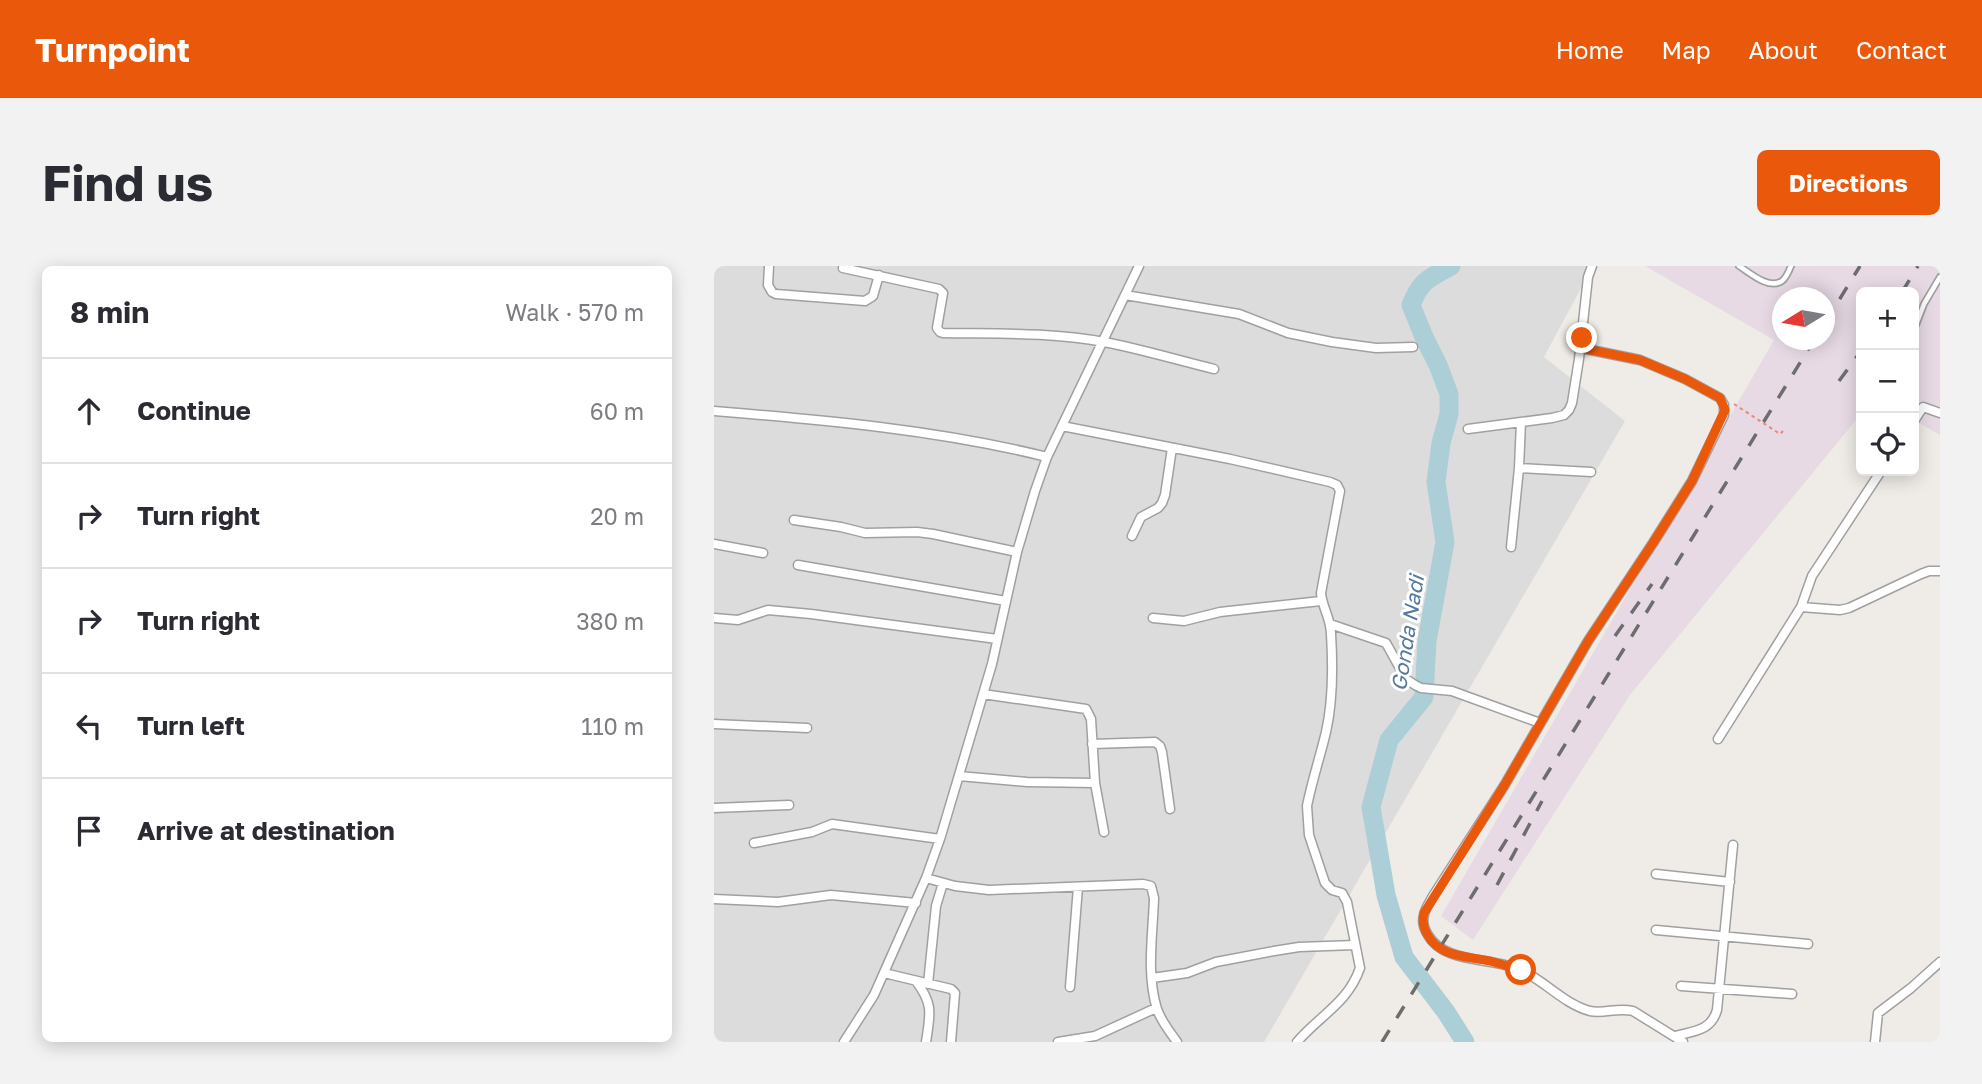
<!DOCTYPE html>
<html lang="en">
<head>
<meta charset="utf-8">
<style>
  :root { --surface:#fff; --page:#f2f2f3; --text:#2b2b33; --muted:#7c7c81; --line:#e1e1e2; --accent:#ea580c }
  body { margin:0; font-family:"Golos Text",sans-serif; background:var(--page); color:var(--text) }
  .controls { position:absolute; right:21px; top:21px; display:grid; overflow:hidden; border-radius:10px; box-shadow:0 4px 18px #0003 }
  .controls button { width:63px; height:63px; display:grid; place-items:center; padding:0; border:0; border-bottom:2px solid var(--line); background:var(--surface); color:var(--text); font:35px sans-serif }
  .compass { position:absolute; left:1058px; top:21px; width:63px; height:63px; border-radius:50%; background:var(--surface); box-shadow:0 4px 18px #0003; rotate:259deg }
  .stop { position:absolute; width:21px; height:21px; margin:-16px; border:5px solid #ea580c; border-radius:50%; background:#fff }
  .stop.end { background:#ea580c; border-color:#fff; box-shadow:0 2px 7px #0008 }
  .list { margin:0; padding:0; list-style:none }
  h2 { display:flex; justify-content:space-between; align-items:center; height:91px; margin:0; padding:0 28px; font-size:30px }
  h2 small { font-size:23px; font-weight:400; color:var(--muted) }
  .list li { display:grid; grid-template-columns:46px 1fr auto; gap:21px; align-items:center; box-sizing:border-box; height:105px; padding:0 28px; border-top:2px solid var(--line) }
  .list b { display:block; font-size:26px; white-space:nowrap }
  .list em { font-size:23px; font-style:normal; color:var(--muted) }
  .icon { flex:none; width:38px; height:38px; fill:none; stroke:currentColor; stroke-width:2; stroke-linecap:round; stroke-linejoin:round }
  .map { position:relative; flex:none; width:1226px; height:776px; overflow:hidden; border-radius:10px }
  header { display:flex; align-items:center; gap:42px; box-sizing:border-box; height:98px; padding:0 35px; background:var(--accent); color:#fff }
  header strong { font-size:33px }
  nav { display:flex; gap:38px; margin-inline-start:auto; font-size:24px }
  .intro { display:flex; align-items:center; justify-content:space-between; box-sizing:border-box; height:168px; padding:0 42px }
  h1 { margin:0; font-size:49px }
  .button { padding:18px 32px; border-radius:10px; background:var(--accent); color:#fff; font-size:24px; font-weight:700 }
  main { display:flex; gap:42px; padding:0 42px }
  aside { flex:1; background:var(--surface); border-radius:10px; box-shadow:0 4px 18px #0003 }
  .map>svg:first-child { display:block }
</style>
</head>
<body>
<header>
<strong>Turnpoint</strong>
<nav><a>Home</a><a>Map</a><a>About</a><a>Contact</a></nav>
</header>
<div class="intro"><h1>Find us</h1><a class="button">Directions</a></div>
<main>
<aside>
<h2>8 min<small>Walk · 570 m</small></h2>
<ul class="list">
<li><svg class="icon" aria-label="ahead" viewBox="0 0 24 24"><path d="M12 20V5M6 11l6-6 6 6"/></svg><div><b>Continue</b></div><em>60 m</em></li>
<li><svg class="icon" aria-label="right" viewBox="0 0 24 24"><path d="M7 20v-9h11M14 6l5 5-5 5"/></svg><div><b>Turn right</b></div><em>20 m</em></li>
<li><svg class="icon" aria-label="right" viewBox="0 0 24 24"><path d="M7 20v-9h11M14 6l5 5-5 5"/></svg><div><b>Turn right</b></div><em>380 m</em></li>
<li><svg class="icon" aria-label="left" viewBox="0 0 24 24"><path d="M17 20v-9H6M10 6l-5 5 5 5"/></svg><div><b>Turn left</b></div><em>110 m</em></li>
<li><svg class="icon" aria-label="arrive" viewBox="0 0 24 24"><path d="M6 21V4h12l-3 4 3 4H6"/></svg><div><b>Arrive at destination</b></div></li>
</ul>
</aside>
<div class="map">
<svg width="1226" height="776" viewBox="0 0 1226 776">
  <rect width="100%" height="100%" fill="#efece7"/>
  <path fill="#dddcdc" d="M0,0H879L830,91L911,155L550,776H0Z"/>
  <path fill="#e7dae5" fill-rule="evenodd" d="M931,0H1226V169L1200,154V26H1147V148L916,429L759,674L727,650L1060,74ZM1069,32H1111V74H1069Z"/>
  <g fill="none" stroke-linecap="round" stroke-linejoin="round">
    <path stroke="#acced7" stroke-width="19" d="M737,0C714,13 707,14 697,39L710,71L724,99L735,128V148L727,177L722,216L731,276L713,375L710,431L675,474L657,541L672,629L690,691L732,746L751,776"/>
    <g stroke="#a0a0a0" stroke-width="8">
      <path id="service" d="M1025,0C1036,7 1055,24 1068,15C1072,12 1075,5 1077,0
        M1200,64L1210,38L1226,11"/>
    </g>
    <g stroke="#a0a0a0" stroke-width="11">
      <path id="minor" d="M55,0L54,19L58,26L62,28L151,35L159,30L165,9
        M129,2L225,23L229,27L223,62L226,66L229,67C282,68 337,66 390,76C427,83 463,94 500,103
        M411,29L525,48L574,67L618,76L662,82L699,81
        M867,82L926,94L971,113L1006,132L1010,139V149L978,215L939,277L874,375L790,520L719,630C716,636 711,642 710,649C708,656 710,663 714,669C730,698 779,691 807,704C831,715 850,738 876,745C890,748 904,741 919,745L969,776
        M0,145C111,154 225,164 333,191
        M1200,155L1209,141L1226,147
        M348,160L516,193L616,216L623,219L626,225L607,327C608,341 617,353 617,368C619,400 619,435 612,466C606,491 598,515 593,540L595,569L611,617L618,624L628,627L633,636L646,702C634,737 605,750 583,776
        M754,163L838,152L850,149L855,144L858,137L865,93L874,11L878,0
        M805,202L877,206
        M80,254L127,261L151,267L203,266L219,268L303,286
        M418,270L427,251L444,242L448,237L451,229L458,182
        M0,278L49,287
        M797,281L805,202L807,156
        M84,299L292,335
        M1087,341L1126,344L1135,342L1207,308L1215,305H1226
        M0,352L24,354L54,344L97,348L283,373
        M439,352L470,355L506,346L607,335
        M616,358L672,377L692,413L701,419L707,422L738,425L826,457
        M269,428L372,443L377,453L381,517L390,566
        M0,458L93,462
        M1004,473L1087,341L1098,310L1167,205
        M378,478L441,476L446,480L448,486L456,543
        M245,510L313,516L381,517
        M0,542L75,539
        M40,577L98,566L118,558L226,573
        M942,608L1016,616
        M212,612L241,620L275,624L429,618L437,620L440,632C439,667 432,708 443,743C447,755 456,766 463,776
        M0,633L64,636L117,629L202,637
        M942,664L1094,678
        M170,707L237,723L241,727L237,776
        M438,712L473,707L502,696L560,685L585,681L641,679
        M202,715C220,739 216,748 212,776
        M214,718L222,640L229,617
        M967,720L1078,728
        M356,721L364,621
        M961,770C980,765 997,765 1003,744L1019,579
        M130,776L160,729L212,612L226,573L278,398L303,286L321,225L333,191L425,0
        M344,776L381,770L442,742
        M1161,776L1164,747L1197,722L1226,696"/>
    </g>
    <path stroke="#ea877d" stroke-width="2" stroke-dasharray="3.5 3.5" stroke-linecap="butt" d="M1020,138L1066,168L1069,165"/>
    <use href="#service" stroke="#fff" stroke-width="4.5"/>
    <use href="#minor" stroke="#fff" stroke-width="8"/>
    <path stroke="#6d6d6d" stroke-width="3.5" stroke-dasharray="14 14" stroke-linecap="butt" d="M1188,26L1204,0
      M1111,57L1146,0
      M1125,115L1147,85
      M901,370L938,318
      M783,619L828,535
      M668,776L1100,74"/>
  </g>
  <g fill="none" stroke-linecap="round" stroke-linejoin="round">
    <path stroke="#ea580c" stroke-width="9" d="M807,704C797,701 787,698 776,695C753,690 726,692 713,668C709,661 708,655 710,647L790,520L874,375L939,277L978,215L1011,144L1006,132L971,113L926,94L867,82L868,72"/>
  </g>
  <g text-anchor="middle" dominant-baseline="central" stroke-width="6" stroke-linejoin="round" paint-order="stroke">
    <g font-size="21" font-style="italic" fill="#53799d" stroke="#fff">
      <text transform="translate(693 367) rotate(-81)">Gonda Nadi</text>
    </g>
  </g>
</svg>
<div class="controls">
<button>+</button>
<button>−</button>
<button><svg class="icon" aria-label="locate" viewBox="0 0 24 24"><circle cx="12" cy="12" r="6"/><path d="M12 2v4M12 18v4M2 12h4M18 12h4"/></svg></button>
</div>
<svg class="compass" viewBox="-18 -18 36 36"><path d="M0-13l5 13h-10z" fill="#e53935"/><path d="M0 13l5-13h-10z" fill="#7c7c81"/></svg>
<div class="stop" style="left:807px;top:704px"></div>
<div class="stop end" style="left:868px;top:72px"></div>
</div>
</main>
</body>
</html>
